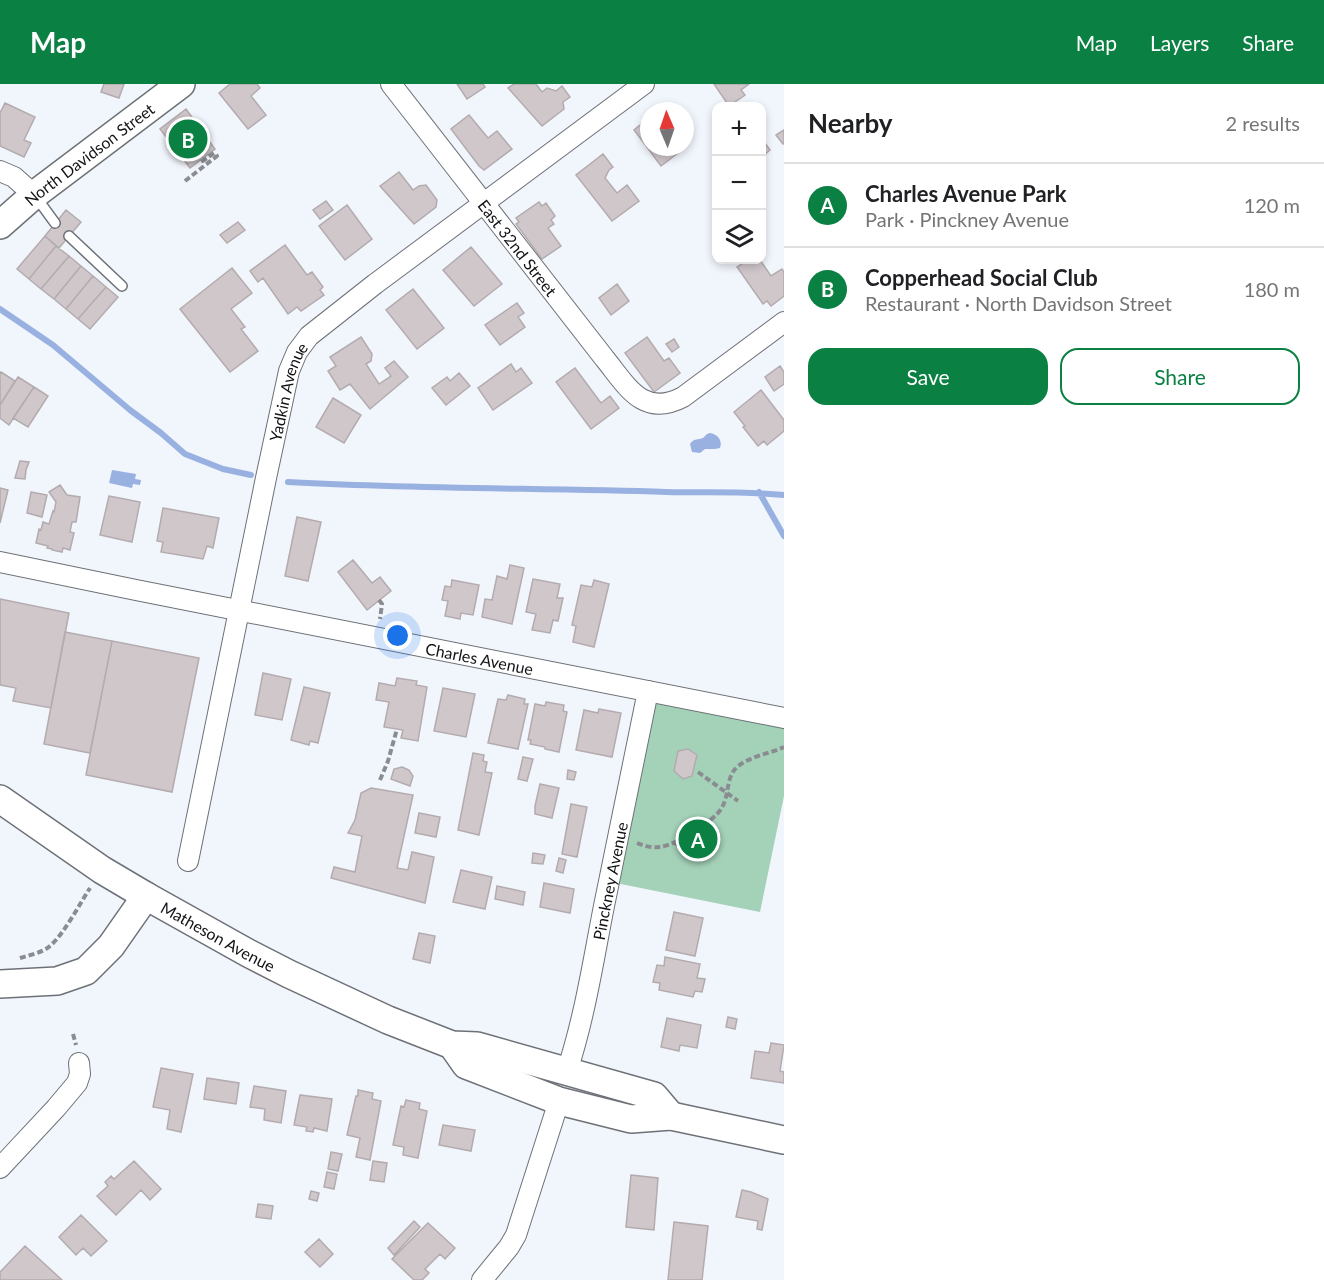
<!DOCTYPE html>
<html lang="en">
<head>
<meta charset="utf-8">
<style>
  :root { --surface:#fff; --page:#f2f2f2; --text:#202124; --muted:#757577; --line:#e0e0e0; --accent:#0b8043 }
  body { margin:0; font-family:Lato,sans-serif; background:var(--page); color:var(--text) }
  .controls { position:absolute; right:18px; top:18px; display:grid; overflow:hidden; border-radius:12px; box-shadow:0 3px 9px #0003 }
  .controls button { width:54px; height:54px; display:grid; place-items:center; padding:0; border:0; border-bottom:2px solid var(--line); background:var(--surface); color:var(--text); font:30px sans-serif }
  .compass { position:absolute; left:640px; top:18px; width:54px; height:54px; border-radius:50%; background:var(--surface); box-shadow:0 3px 9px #0003; rotate:358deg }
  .you { position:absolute; left:398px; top:552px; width:21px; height:21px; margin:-15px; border:4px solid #fff; border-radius:50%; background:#1a73e8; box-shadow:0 0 0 9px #1a73e833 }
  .badge { display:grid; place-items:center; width:39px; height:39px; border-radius:50%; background:var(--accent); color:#fff; font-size:20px; font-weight:700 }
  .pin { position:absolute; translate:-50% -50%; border:3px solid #fff; box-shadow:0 2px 6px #0006 }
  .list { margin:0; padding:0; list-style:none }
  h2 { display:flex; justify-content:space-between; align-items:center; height:78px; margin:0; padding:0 24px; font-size:26px }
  h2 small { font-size:20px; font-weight:400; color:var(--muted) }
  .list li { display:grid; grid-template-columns:39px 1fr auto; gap:18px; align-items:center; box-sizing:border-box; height:84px; padding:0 24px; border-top:2px solid var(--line) }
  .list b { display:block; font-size:22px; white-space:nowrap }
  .list p { margin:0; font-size:20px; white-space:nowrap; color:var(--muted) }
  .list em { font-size:20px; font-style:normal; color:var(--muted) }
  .actions { display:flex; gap:12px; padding:18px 24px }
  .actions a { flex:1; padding:14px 0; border:2px solid var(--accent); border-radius:18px; text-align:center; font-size:21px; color:var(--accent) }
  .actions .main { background:var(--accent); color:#fff }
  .icon { flex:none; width:33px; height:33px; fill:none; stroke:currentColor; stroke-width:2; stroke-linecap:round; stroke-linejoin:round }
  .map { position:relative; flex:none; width:784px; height:1196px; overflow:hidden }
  header { display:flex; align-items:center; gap:36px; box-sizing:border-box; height:84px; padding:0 30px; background:var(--accent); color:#fff }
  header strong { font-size:28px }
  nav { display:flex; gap:33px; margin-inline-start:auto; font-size:21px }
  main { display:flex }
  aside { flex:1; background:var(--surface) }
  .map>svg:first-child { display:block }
</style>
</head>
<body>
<header>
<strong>Map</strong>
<nav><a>Map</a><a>Layers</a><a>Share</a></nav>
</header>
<main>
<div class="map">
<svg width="784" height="1196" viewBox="0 0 784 1196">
  <rect width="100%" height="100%" fill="#f1f5fc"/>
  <path fill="#a4d2b9" d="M650,610L784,637V712L760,828L611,798Z"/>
  <path fill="#99b1e1" d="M710,349C717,350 723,356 720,364L715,365H705L700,369L692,368L690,360C694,354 698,356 703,354L707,350Z
    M112,386L136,390L135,395L141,396L140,401L133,400L132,404L109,399Z"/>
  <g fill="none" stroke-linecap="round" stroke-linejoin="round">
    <path stroke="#99b1e1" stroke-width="6" d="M0,225L53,261L130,326L161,349L185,370L223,385L251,391
      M288,398C414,405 540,404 666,408C705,409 745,407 784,411
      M759,408L784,452"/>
  </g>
  <path fill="#d0c7cb" stroke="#b3abae" stroke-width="1.5" d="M104,0H124L119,14L101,8Z
    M230,0H257L260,4L251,12L266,31L248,45L219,9Z
    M457,0H483L485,3L467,15Z
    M514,0H536L542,8L547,4L556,7L562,2L570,13L563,18L564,25L542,42L508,4Z
    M714,0H749L741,6L745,11L729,22Z
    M5,19L35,33L24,56L31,59L24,73L0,62V29Z
    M186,25L215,65L190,84L160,45Z
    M469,31L488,54L497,47L512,65L484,86L479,82L451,45Z
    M649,34V63H674L678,69L661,82L634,46Z
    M784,46V59L783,60L776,51Z
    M762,55L770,66L762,73Z
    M603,70L613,83L609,86L605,94L617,109L627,101L639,117L612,137L576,91Z
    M399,88L413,106L419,102L426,101L437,116L436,123L414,140L380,102Z
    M326,117L333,126L320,135L313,126Z
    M539,118L542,122L546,119L555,132L551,136L554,140L548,144L561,162L542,175L516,140L519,138L516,134Z
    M347,121L372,155L345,176L319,142Z
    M66,126L81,138L59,164L45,152Z
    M238,138L245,146L227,159L220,151Z
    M45,152L56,162L29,195L17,185Z
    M285,161L307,191L312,188L323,203L320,206L324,211L301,227L297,223L288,230L263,194L258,198L250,187Z
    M56,162L69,172L41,205L29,195Z
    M471,163L502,200L474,222L443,186Z
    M69,172L81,182L54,215L41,205Z
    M748,176H760L771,192L782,185L784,188V212L771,222L767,217L763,220L737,183Z
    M81,182L93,192L66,225L54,215Z
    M232,184L252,209L231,225L245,243L241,245L258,267L230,288L180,225Z
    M93,192L106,203L78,235L66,225Z
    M617,200L629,217L611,231L599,214Z
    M106,203L118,213L90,245L78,235Z
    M413,205L444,244L417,265L386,226Z
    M517,219L524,229L518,233L525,243L500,261L485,241Z
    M361,253L372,270L371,277L366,280L379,300L391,292L385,284L394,277L408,293L370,325L350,300L340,306L328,287L336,282L330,273Z
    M647,253L664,277L669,274L680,289L654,308L625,269Z
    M674,255L679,263L672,268L666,260Z
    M511,280L516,288L521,284L532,299L493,326L478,304Z
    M780,282L784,288V300L774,307L765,293Z
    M575,284L601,319L610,312L619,324L591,345L556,298Z
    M1,288L15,297L0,321V290Z
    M459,289L470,302L446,321L432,304L447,293L450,297Z
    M18,293L34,303L9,341L0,334V321Z
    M34,303L48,312L28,343L13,334Z
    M761,306L784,336V347L767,361L764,357L758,362L743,343L745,342L734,328Z
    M333,314L361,331L344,359L316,343Z
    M20,377L29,378L26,386L25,395L15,394Z
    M60,401L67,411L80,413L76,438H72L70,448L74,449L70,466L63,464L62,468L52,466V465L47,464L48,462L36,459L39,445L41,446L43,438L49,440L53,427L54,428L56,418L49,408Z
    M0,404L8,406L0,439Z
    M31,408L47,411L42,433L27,429Z
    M109,412L140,418L132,458L100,451Z
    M163,424L219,434L213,464L207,462L203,475L161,468L163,458L157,457Z
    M297,433L321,438L308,497L285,492Z
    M353,476L372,499L380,493L391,507L367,526L338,488Z
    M510,481L524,484L512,540L482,533L485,515L492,516L497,492L507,495Z
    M533,495L560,500L557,514H563L558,537L553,536L550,549L532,546L536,530L526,528Z
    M452,496L479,501L473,531L461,529L460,535L445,532L448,517L442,516L445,502L451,503Z
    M594,496L609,500L594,563L573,558L576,542L572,541L581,501L592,503Z
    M0,515L69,529L51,624L13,617L16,604L0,601Z
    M65,548L112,557L90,669L44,660Z
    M112,557L199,574L172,708L86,691Z
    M263,589L291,595L282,636L255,631Z
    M397,594L417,597L416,601L427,603L418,657L401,654L403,646L384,643L389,618L376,616L379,599L395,602Z
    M304,603L330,609L318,659L310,657L309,661L291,656Z
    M443,604L475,610L466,653L434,647Z
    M508,611L525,615L524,620H528L518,665L488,659L498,615L506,616Z
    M546,618L564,621L563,627L567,628L559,668L545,665V663L530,660L531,656H528L535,620L545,622Z
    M599,625L621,629L612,673L576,666L584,626L598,629Z
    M688,665L697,671L692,692L683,695L674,687L678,667Z
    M473,669L484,671L483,677L487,678L485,688L492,689L479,751L458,746Z
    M523,673L533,675L527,697L518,695Z
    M402,683L409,686L413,692L410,702L391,695L394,685Z
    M568,686L576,688L574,696L567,695Z
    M540,700L559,704L552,734L535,730V722Z
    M371,704L413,711L397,784L408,786L412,768L434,773L425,819L331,794L334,783L355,788L362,752L348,749L355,736L361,709Z
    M571,720L587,723L577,773L562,770Z
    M419,729L440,733L436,753L415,749Z
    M533,769L545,771L543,780L532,779Z
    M559,774L566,776L563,789L556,787Z
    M461,786L492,793L485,825L453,818Z
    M544,799L574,805L570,829L540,823Z
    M497,802L525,808L523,821L495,815Z
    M674,828L703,834L695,872L666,866Z
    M419,849L435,852L430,879L413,875Z
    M665,873L700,880L697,894L705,895L702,908L695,907L693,913L659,906L660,899L653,898L657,881L664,882Z
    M728,933L737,935L735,945L726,943Z
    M667,934L701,941L697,964L680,961L679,967L661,963Z
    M771,959L784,961L780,987L784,988V999L751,994L755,967L769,969Z
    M161,984L193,990L181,1048L167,1045L170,1026L153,1023Z
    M207,994L239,999L236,1020L204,1015Z
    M254,1002L286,1007L281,1039L264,1036L265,1025L250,1023Z
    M358,1006L373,1009L372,1015L381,1017L370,1076L356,1073L360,1054L347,1051L356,1012H358Z
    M300,1011L332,1015L327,1047L314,1044L313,1048L306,1047L307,1043L294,1041Z
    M406,1016L420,1019L419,1025L427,1027L418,1074L403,1071L404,1063L393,1061L401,1022L404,1023Z
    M443,1041L475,1046L471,1067L439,1061Z
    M331,1068L342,1070L338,1087L328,1085Z
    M134,1077L161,1105L150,1116L141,1106L116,1131L97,1112L108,1102L105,1098L111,1092L114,1095Z
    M373,1077L387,1079L384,1098L370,1096Z
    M327,1088L337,1090L334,1105L324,1103Z
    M631,1091L658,1094L654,1146L626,1143Z
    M742,1106L751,1108L768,1115L762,1146L757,1145L758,1137L736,1133Z
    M311,1107L319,1109L317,1117L309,1115Z
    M258,1120L273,1122L271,1135L256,1133Z
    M81,1131L107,1157L91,1172L83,1164L76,1171L59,1153Z
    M414,1137L420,1143L394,1171L388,1164Z
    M674,1138L708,1142L702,1196H668Z
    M428,1139L455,1164L445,1175L440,1170L425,1185L429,1189L422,1196H414L392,1175Z
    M319,1155L333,1170L320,1183L305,1168Z
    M25,1162L62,1196H0V1188Z"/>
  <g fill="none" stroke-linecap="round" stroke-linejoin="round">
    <g stroke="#6d7177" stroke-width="12">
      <path id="lane" d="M36,113L55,139
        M69,152L122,202"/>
    </g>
    <g stroke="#6d7177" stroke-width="22">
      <g id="street">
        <path id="s1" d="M391,0L605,275C627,302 643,334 683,313L784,238"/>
        <path d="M0,87L14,93L34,111"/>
        <path id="s2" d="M0,478L136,506L784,634"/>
        <path id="s3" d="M188,777L266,394L289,287L297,268L309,252L375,200L644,0"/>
        <path id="s4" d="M567,987C585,932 593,878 604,822C619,750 633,679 648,607"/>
        <path d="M0,1084L56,1024L77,999L80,990L79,979"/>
        <path d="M482,1196L509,1163L516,1151L559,1017"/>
      </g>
    </g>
    <g stroke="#6d7177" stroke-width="30">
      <g id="secondary">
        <path id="s5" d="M0,141L34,111L181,0"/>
        <path id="s6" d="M0,715L102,786L146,812L248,869L289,890L388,936L452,961L477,962L654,1012L671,1032"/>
        <path d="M0,900L57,897L86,887L111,862L146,812"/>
        <path d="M452,961L466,981L559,1017L631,1035L671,1032L784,1056"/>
      </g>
    </g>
    <path stroke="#8a8c91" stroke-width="4" stroke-dasharray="6 3" stroke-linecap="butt" d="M185,97L217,72L214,69L203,77L202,75
      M379,516L382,520L380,535
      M698,688L738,717
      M380,696L388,677L397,645
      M637,759C644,762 652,764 660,763C674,762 714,737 721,725C730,712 725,694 737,683C750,672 769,670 784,663
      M675,759L702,776
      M20,874C29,871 42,869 50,862C64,850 79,821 90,804
      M73,950L76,961"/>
    <use href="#lane" stroke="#fff" stroke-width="9"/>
    <use href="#street" stroke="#fff" stroke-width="20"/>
    <use href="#secondary" stroke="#fff" stroke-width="27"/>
  </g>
  <g text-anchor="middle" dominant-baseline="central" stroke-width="6" stroke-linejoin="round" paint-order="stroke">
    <g font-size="16" fill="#111215" stroke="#fff">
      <text stroke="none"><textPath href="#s5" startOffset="114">North Davidson Street</textPath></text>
      <text stroke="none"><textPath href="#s1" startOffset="207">East 32nd Street</textPath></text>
      <text stroke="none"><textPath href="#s3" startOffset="480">Yadkin Avenue</textPath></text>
      <text stroke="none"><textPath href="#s2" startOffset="489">Charles Avenue</textPath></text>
      <text stroke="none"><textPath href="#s4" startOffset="195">Pinckney Avenue</textPath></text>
      <text stroke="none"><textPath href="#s6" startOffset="258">Matheson Avenue</textPath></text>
    </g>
  </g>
</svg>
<div class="controls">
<button>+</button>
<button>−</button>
<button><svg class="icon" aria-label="layers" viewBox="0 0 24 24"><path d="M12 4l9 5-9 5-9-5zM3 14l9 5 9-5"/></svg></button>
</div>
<svg class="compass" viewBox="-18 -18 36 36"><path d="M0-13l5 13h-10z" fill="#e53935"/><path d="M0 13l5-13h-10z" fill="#757577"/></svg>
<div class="you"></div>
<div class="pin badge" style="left:698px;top:755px">A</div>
<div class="pin badge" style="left:188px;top:55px">B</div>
</div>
<aside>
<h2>Nearby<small>2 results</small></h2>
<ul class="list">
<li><span class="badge">A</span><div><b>Charles Avenue Park</b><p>Park · Pinckney Avenue</p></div><em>120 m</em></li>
<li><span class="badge">B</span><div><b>Copperhead Social Club</b><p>Restaurant · North Davidson Street</p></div><em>180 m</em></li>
</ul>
<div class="actions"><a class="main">Save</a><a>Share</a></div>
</aside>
</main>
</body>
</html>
